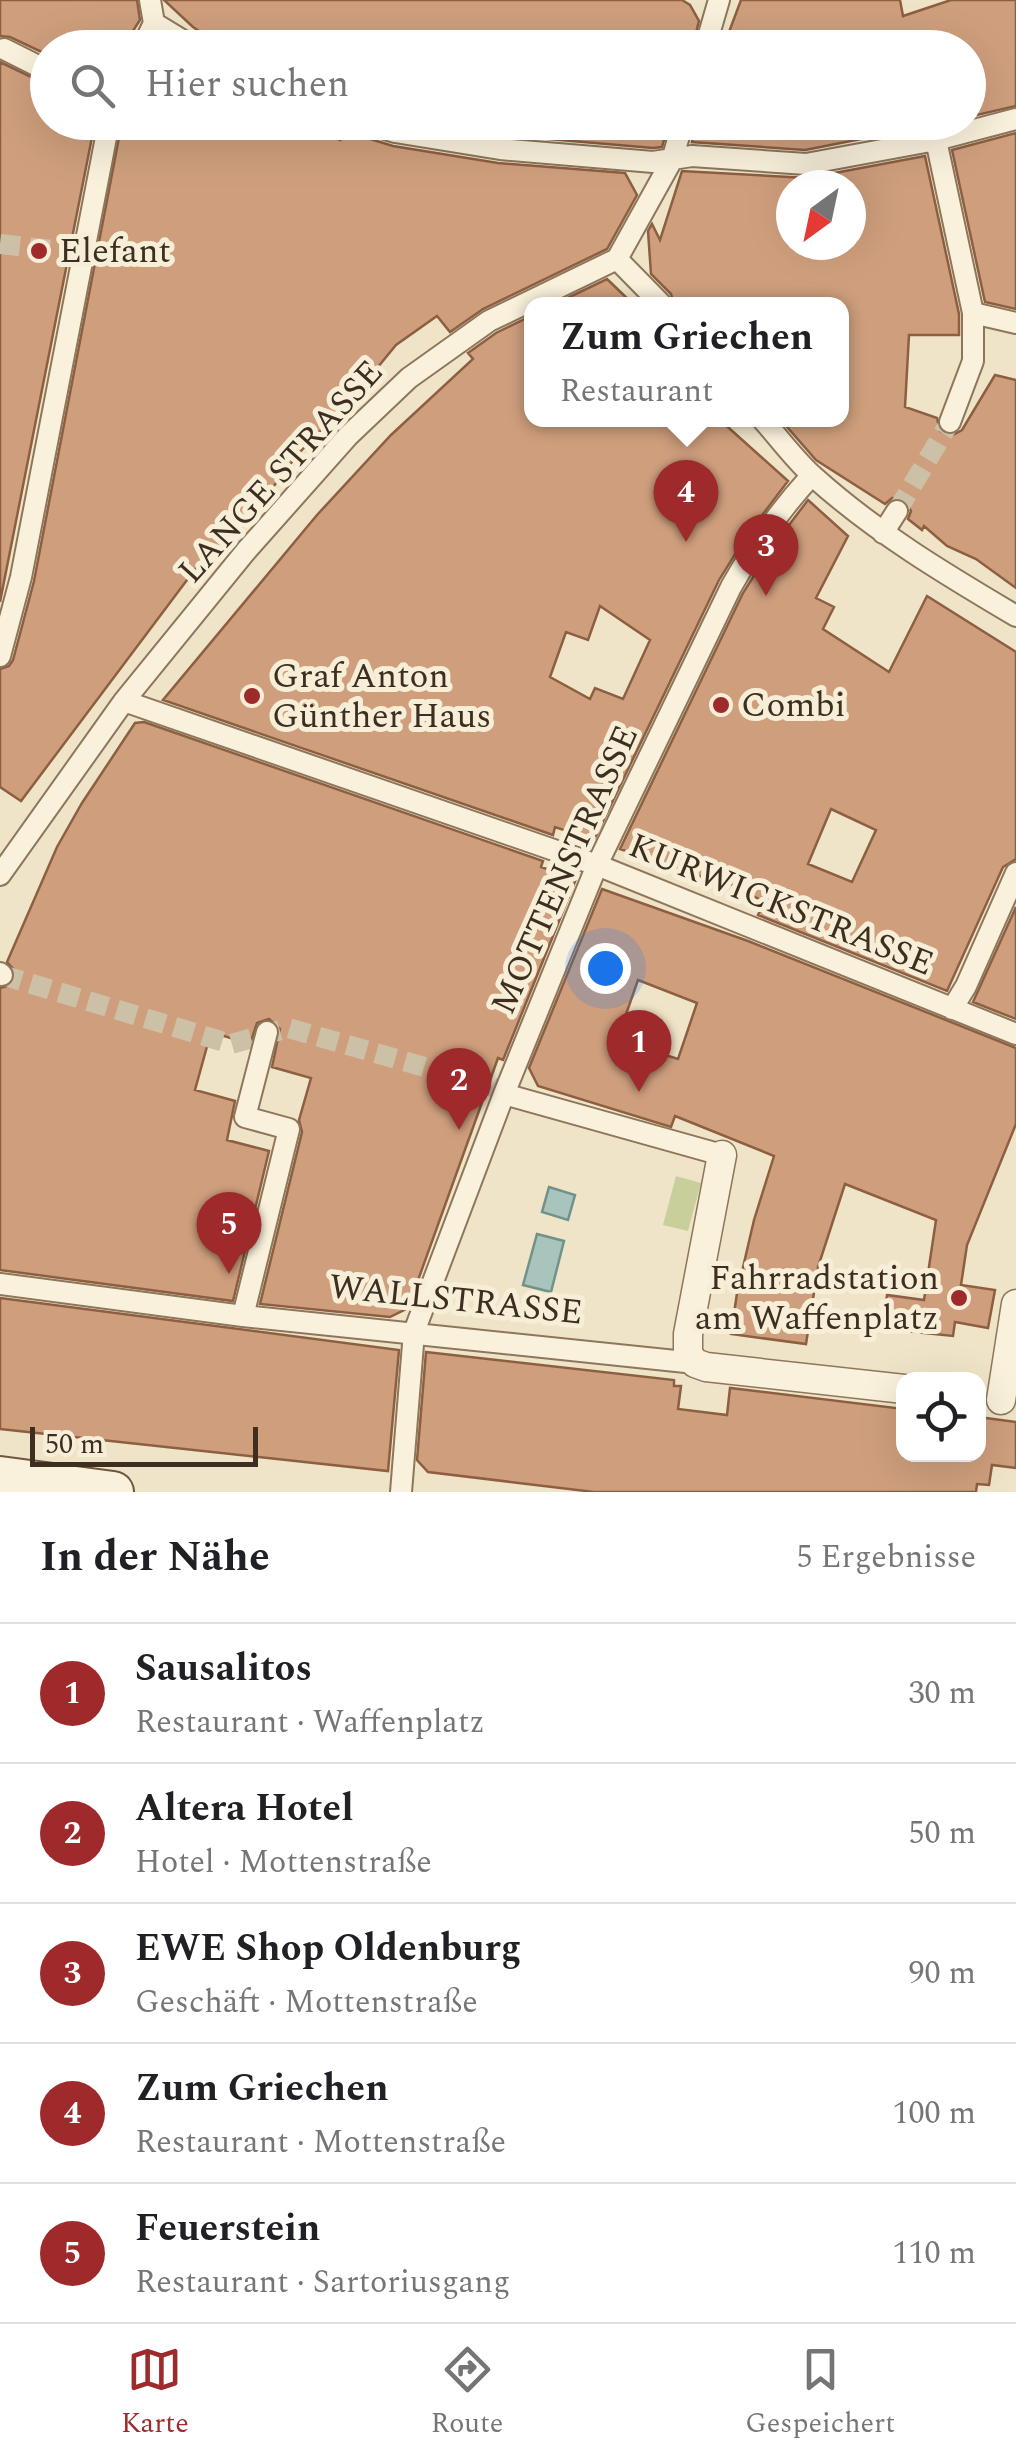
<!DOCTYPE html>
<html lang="de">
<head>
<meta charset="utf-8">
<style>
  :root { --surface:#fff; --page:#f6f6f6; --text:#202124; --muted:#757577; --line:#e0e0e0; --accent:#9e2a2b }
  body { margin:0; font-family:Spectral,serif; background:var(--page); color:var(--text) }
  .controls { position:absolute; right:30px; bottom:30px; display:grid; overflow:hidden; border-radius:20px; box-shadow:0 10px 40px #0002 }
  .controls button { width:90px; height:90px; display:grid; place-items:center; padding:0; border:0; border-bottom:2px solid var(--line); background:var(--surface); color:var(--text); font:50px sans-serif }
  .compass { position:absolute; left:776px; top:170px; width:90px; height:90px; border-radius:50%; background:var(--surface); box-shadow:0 10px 40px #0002; rotate:213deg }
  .scale { position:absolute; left:30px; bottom:25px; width:228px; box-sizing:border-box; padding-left:10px; border:5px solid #3d2e20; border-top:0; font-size:28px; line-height:35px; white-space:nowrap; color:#3d2e20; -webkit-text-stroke:8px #f7eed8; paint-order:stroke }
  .you { position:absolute; left:605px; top:968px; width:35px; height:35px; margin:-25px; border:8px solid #fff; border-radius:50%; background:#1a73e8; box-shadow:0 0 0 15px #1a73e833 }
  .badge { display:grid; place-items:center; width:65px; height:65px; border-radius:50%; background:var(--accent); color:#fff; font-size:32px; font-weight:700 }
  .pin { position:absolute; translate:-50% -82px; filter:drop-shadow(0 2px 5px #0008) }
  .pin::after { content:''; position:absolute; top:52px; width:35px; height:30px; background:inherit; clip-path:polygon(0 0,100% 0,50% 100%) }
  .popup { position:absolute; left:524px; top:297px; width:325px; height:130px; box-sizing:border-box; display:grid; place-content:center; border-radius:20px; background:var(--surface); filter:drop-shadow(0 2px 8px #0005); font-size:32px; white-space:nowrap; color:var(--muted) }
  .popup b { font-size:38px; color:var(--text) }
  .popup::after { content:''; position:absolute; left:50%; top:100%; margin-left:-20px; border:20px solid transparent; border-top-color:var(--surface) }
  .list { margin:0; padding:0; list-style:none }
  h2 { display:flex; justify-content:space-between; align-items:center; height:130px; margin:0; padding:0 40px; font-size:42px }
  h2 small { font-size:32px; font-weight:400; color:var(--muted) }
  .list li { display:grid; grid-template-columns:65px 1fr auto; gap:30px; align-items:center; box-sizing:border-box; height:140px; padding:0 40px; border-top:2px solid var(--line) }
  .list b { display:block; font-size:38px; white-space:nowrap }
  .list p { margin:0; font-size:32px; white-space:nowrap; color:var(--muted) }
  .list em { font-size:32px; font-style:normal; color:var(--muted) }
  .icon { flex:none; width:55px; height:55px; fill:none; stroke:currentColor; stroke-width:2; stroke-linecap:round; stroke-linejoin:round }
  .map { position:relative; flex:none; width:1016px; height:1492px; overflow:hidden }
  .search { position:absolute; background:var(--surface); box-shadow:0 10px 40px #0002; left:30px; right:30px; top:30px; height:110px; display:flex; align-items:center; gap:25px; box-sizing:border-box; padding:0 35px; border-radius:55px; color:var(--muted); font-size:38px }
  .sheet { height:830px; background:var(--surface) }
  nav { display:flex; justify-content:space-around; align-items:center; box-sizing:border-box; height:140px; border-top:2px solid var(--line); background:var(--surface); font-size:28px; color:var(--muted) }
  nav a { display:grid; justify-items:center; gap:5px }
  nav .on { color:var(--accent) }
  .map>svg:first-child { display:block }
</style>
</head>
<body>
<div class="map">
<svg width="1016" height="1492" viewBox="0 0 1016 1492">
  <rect width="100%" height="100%" fill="#f0e4c8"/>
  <path fill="#c9cf9b" d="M676,1176L701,1183L688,1231L663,1225Z"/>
  <path fill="#a9c4bc" stroke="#6f938a" stroke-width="2.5" d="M549,1187L575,1195L568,1220L542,1212Z
    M537,1234L564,1241L551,1292L523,1285Z"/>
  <path fill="#cf9f7d" stroke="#8d5f41" stroke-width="2.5" fill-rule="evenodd" d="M0,0H137L140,20L122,48H48V55L10,37L0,36Z
    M164,0H682L690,5L699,21L692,48H225L193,27Z
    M741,0H900L903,16L951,0H1016V106L968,117V48H723Z
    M0,62L48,85V122H95L0,602Z
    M122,122H304L340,140L341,122H349L357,135L393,146L498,163L625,173L637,195L607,249L483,309L450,332L437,316L396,345L355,395L298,454L227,548L204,568L199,564L21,801L0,787V669L9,666L13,660L34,581Z
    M422,122H669L662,147L653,148L502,135Z
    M696,122H948L805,150L692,142Z
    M1016,133V309L985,302L952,150Z
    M925,156L959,314V335H909L905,407L937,418L940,431L953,435L962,430L995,375L1016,380V588L976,559L947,546L924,526L922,530L908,519L911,511L904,499L892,498L885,504L816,460L781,420H841V304H674L671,294L651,274L648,231L652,224L660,240L682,171L808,178ZM791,185H851V245H789Z
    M607,279L633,304H555Z
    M531,316V420H720L788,481L747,535L719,580L594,840L555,827L553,835L163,700L317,515L391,435L473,359L468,353L496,333ZM600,606L650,640L623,699L595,688L590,699L550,677L566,632L588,640Z
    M808,500L848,536L816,598L834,607L823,629L889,672L927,596L1016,652V859L1003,867L947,991L758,915L764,902L716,876L714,881L620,849L743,593L770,550ZM831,809L876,830L852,882L808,864Z
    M144,722L543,861L541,867L576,879L503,1060L498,1058L408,1308L390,1317L260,1304L302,1132L299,1120L311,1078L272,1067L280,1029L269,1019L257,1023L250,1044L211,1032L195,1090L235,1101L227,1140L269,1151L233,1301L0,1270V988L11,985L15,979V971L7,962L57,847L82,803L135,723Z
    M602,889L748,941L1016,1048V1124L967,1245L961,1285L995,1290L988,1328L955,1322L953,1336L883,1329L887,1295L924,1300L936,1220L845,1184L818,1267L806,1344L731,1334L737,1293L754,1220L774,1156L675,1116L671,1127L538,1086L529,1068ZM638,980L697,1003L678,1059L617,1040Z
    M1016,907V1019L973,1002Z
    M0,1298L399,1350L388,1471L0,1429Z
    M426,1352L674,1380V1386H681L678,1409L727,1415L730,1388L904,1409V1454H978V1417L1016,1422V1468L992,1465L989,1485L977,1484L976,1492H594L428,1472L417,1460Z"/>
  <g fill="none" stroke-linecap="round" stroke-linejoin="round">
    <path stroke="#ccc0a6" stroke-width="20" stroke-dasharray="20 10" stroke-linecap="butt" d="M0,244L61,251
      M897,511L950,422
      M2,975L231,1044L288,1028L491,1086L504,1094"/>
    <g stroke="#8d765c" stroke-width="24">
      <path id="pedestrian" d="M154,23L195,48
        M142,48L154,23L150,0
        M705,48L719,0
        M4,49L48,71
        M362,122L395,132L500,149L653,162L692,156L806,164L936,140L1016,119
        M936,140L973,313L1016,323
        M617,259L661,304
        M763,420C779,438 795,460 814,477C875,532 945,574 1016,616
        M950,422L973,361V313
        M883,533L897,511
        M0,656L21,577L109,122
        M124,701L597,865L1016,1034
        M0,875L124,701L246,551L348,436L409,378L489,321L617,259L672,160L683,122
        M0,973L2,975
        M952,1009L966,986L1016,873
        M504,1094L722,1155
        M0,1284L243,1316L695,1363
        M243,1316L289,1129L245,1117L267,1032
        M401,1492L414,1332L504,1094L597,865L731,587C754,546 780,510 812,475"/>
    </g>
    <g stroke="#8d765c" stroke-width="31">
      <path id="minor" d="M722,1155L688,1334V1354L695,1363L706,1367L904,1389
        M1001,1400L1016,1304"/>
    </g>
    <g stroke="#6f573f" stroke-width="44">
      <path id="secondary" d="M0,1477L113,1492"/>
    </g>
    <use href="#pedestrian" stroke="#faf1dc" stroke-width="20"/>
    <use href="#minor" stroke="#faf1dc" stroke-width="28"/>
    <use href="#secondary" stroke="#faf1dc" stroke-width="40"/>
  </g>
  <g fill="#9e2a2b" stroke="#f7eed8" stroke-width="4">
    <circle cx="39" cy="251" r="10"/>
    <circle cx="252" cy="696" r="10"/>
    <circle cx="721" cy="705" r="10"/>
    <circle cx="959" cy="1298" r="10"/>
  </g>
  <g text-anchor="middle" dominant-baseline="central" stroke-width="10" stroke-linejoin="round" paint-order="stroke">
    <g font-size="35" fill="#3d2e20" stroke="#f7eed8" text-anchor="start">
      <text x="59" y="251">Elefant</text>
      <text x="272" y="676">Graf Anton<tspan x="272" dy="40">Günther Haus</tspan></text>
      <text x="741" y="705">Combi</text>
      <text x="939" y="1278" text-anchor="end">Fahrradstation<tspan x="939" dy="40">am Waffenplatz</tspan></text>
    </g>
    <g font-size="35" fill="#3d2e20" stroke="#f7eed8">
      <text transform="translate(281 472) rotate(-48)">LANGE STRASSE</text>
      <text transform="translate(565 870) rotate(-66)">MOTTENSTRASSE</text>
      <text transform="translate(781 905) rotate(22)">KURWICKSTRASSE</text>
      <text transform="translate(456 1300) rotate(6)">WALLSTRASSE</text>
    </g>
  </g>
</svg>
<div class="controls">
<button><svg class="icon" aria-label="locate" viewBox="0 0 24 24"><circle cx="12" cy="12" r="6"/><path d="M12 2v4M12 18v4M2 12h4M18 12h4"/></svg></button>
</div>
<svg class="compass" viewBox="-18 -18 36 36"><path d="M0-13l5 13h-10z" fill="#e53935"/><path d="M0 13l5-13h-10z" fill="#757577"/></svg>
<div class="scale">50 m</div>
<div class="you"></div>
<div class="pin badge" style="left:639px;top:1092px">1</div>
<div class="pin badge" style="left:459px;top:1130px">2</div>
<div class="pin badge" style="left:766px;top:596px">3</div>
<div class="pin badge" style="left:686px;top:542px">4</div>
<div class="popup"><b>Zum Griechen</b>Restaurant</div>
<div class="pin badge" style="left:229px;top:1274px">5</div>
<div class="search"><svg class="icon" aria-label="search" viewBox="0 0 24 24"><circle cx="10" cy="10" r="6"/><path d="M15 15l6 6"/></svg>Hier suchen</div>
</div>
<section class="sheet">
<h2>In der Nähe<small>5 Ergebnisse</small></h2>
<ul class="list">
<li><span class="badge">1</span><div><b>Sausalitos</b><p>Restaurant · Waffenplatz</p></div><em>30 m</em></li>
<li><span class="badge">2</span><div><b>Altera Hotel</b><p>Hotel · Mottenstraße</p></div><em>50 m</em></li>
<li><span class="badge">3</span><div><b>EWE Shop Oldenburg</b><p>Geschäft · Mottenstraße</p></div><em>90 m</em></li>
<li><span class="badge">4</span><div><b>Zum Griechen</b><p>Restaurant · Mottenstraße</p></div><em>100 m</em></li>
<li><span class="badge">5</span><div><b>Feuerstein</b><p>Restaurant · Sartoriusgang</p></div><em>110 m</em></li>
</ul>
</section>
<nav>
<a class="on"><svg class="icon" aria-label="map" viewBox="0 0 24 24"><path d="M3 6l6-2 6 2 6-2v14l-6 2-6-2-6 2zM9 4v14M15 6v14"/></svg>Karte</a>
<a><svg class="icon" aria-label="directions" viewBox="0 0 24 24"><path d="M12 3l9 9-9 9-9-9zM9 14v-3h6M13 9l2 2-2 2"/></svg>Route</a>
<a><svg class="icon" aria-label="saved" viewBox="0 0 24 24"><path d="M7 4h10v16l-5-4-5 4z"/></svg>Gespeichert</a>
</nav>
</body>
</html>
